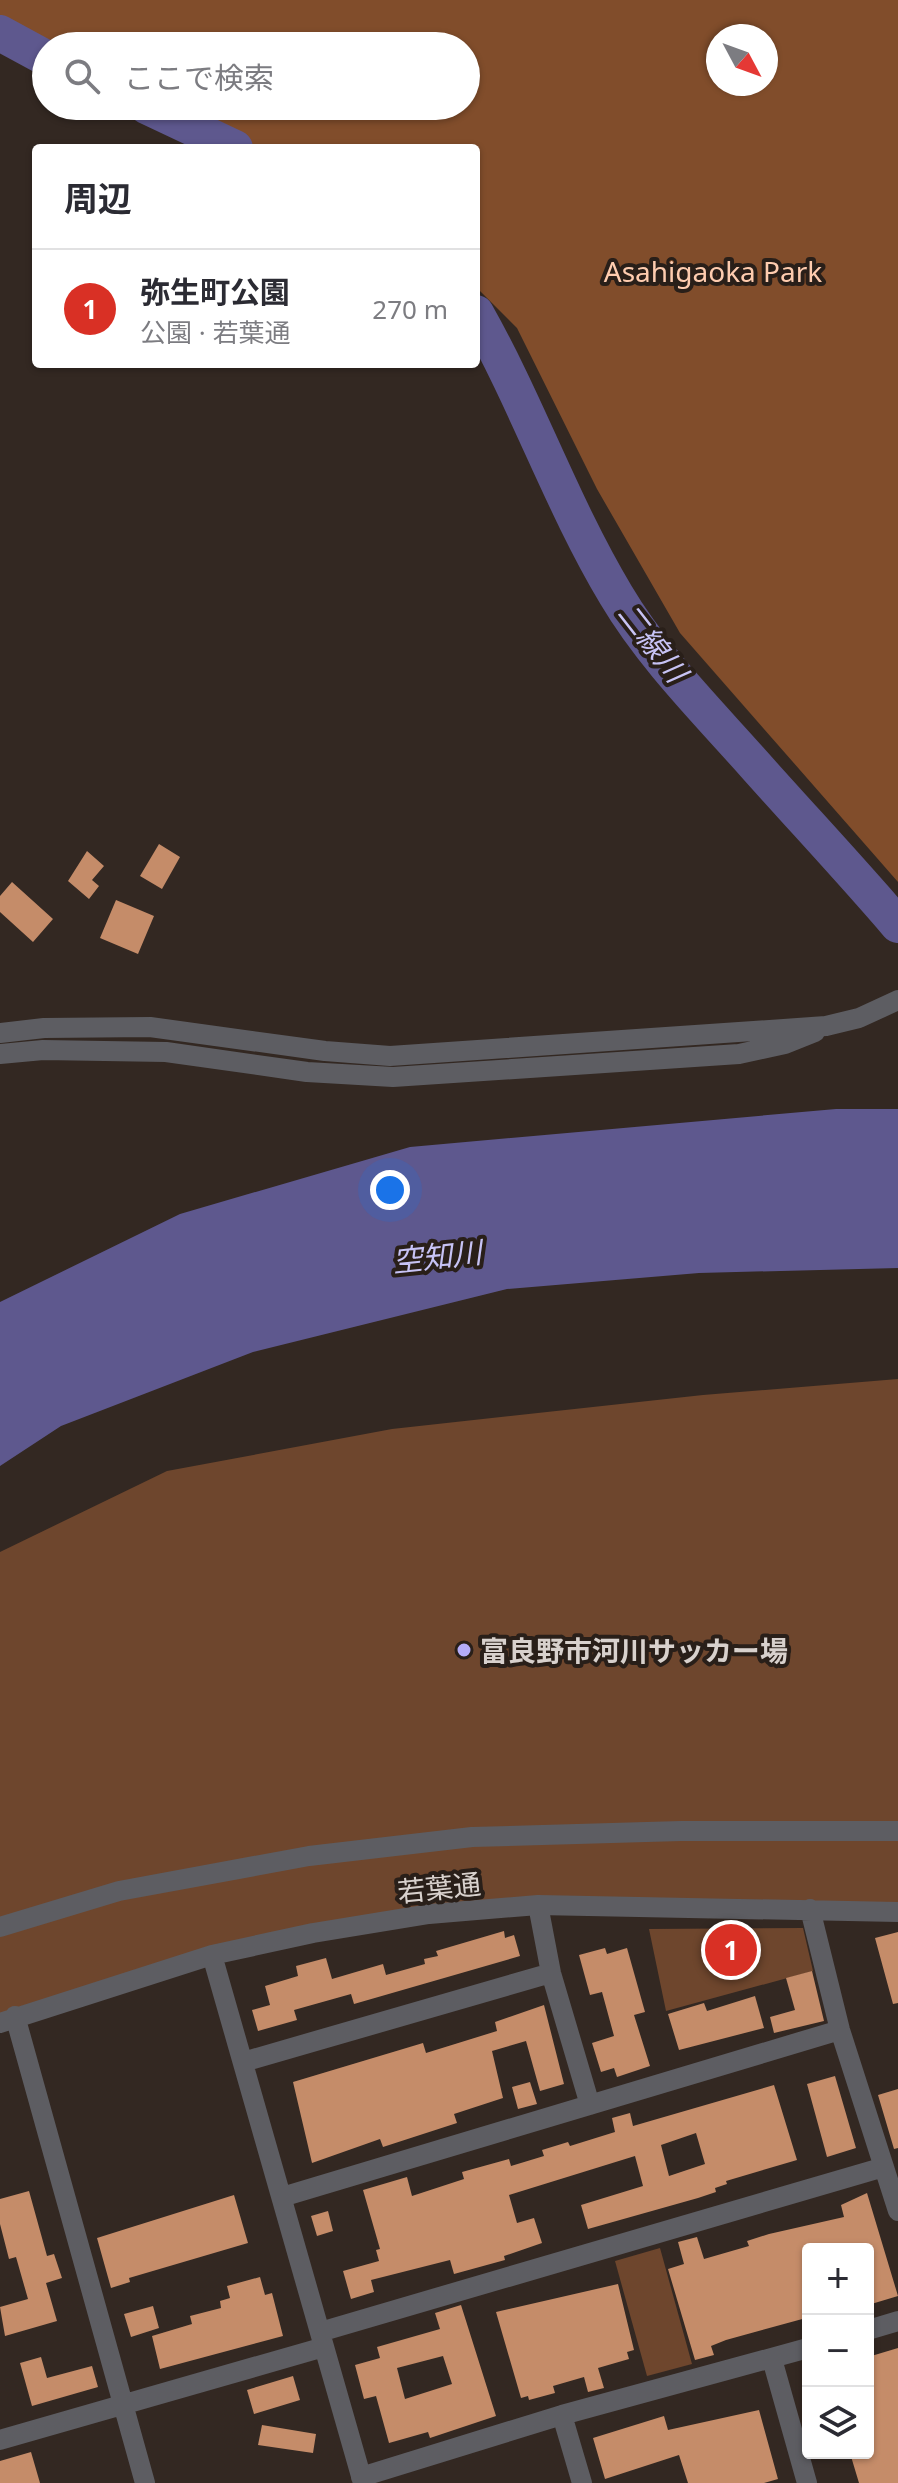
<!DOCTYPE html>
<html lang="ja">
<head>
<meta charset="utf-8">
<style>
  :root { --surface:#fff; --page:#f2f2f3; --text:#2b2b33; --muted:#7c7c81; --line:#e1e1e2; --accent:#d93025 }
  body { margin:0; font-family:"Noto Sans","Noto Sans JP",sans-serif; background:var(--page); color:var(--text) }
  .controls { position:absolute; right:24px; bottom:24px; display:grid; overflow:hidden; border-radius:8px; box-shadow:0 2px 6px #0004 }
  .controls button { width:72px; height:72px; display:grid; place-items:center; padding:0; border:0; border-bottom:2px solid var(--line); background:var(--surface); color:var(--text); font:40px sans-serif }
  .compass { position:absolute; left:706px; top:24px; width:72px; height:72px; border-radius:50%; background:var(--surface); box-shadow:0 2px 6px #0004; rotate:131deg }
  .you { position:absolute; left:390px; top:1190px; width:28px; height:28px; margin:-20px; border:6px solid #fff; border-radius:50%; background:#1a73e8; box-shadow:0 0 0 12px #1a73e833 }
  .badge { display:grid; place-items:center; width:52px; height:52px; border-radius:50%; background:var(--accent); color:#fff; font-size:26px; font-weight:700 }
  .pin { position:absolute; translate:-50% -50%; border:4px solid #fff; box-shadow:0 2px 8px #0006 }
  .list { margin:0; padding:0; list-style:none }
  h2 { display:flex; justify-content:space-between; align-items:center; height:104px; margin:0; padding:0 32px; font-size:34px }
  h2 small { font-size:26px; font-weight:400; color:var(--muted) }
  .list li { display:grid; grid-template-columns:52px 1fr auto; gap:24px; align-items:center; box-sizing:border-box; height:120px; padding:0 32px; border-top:2px solid var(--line) }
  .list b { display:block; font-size:30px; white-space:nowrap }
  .list p { margin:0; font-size:26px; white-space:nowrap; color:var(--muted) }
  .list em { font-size:26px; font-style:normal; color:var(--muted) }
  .icon { flex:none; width:44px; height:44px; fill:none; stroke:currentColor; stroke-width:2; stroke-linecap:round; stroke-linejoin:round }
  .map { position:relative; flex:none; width:898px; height:2483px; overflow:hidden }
  .search { position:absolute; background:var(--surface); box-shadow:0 2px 6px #0004; left:32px; top:32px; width:448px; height:88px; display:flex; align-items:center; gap:20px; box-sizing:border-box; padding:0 28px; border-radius:44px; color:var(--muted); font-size:30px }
  .panel { position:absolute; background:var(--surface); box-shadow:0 2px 6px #0004; left:32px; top:144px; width:448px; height:224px; border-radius:8px }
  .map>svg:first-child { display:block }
</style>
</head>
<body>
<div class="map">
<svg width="898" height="2483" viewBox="0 0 898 2483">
  <rect width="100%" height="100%" fill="#332822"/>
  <path fill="#6e462d" d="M898,1379V1912L538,1905L313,1933L0,2023V1552L167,1471L392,1429L703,1395Z
    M803,1928L813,1971L666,2011L649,1929Z
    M660,2248L692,2364L647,2376L615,2261Z"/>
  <path fill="#814d2b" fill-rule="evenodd" d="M0,0H898V882L680,633L597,489L517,328L476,287V148H255L173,106H466V46H56L0,15ZM718,36H766V84H718Z"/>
  <path fill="#5e588e" d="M836,1109H898V1268L699,1273L507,1289L253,1352L61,1426L0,1466V1302L180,1214L410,1147Z"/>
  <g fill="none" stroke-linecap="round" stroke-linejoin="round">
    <path stroke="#5e588e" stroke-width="36" d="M0,33L46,58
      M146,106L235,148
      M476,313C528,405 562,505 616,595C652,656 705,709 753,763C801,817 851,870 898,925"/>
  </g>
  <path fill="#c58c69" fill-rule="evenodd" d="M159,844L180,857L162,889L140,876Z
    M87,851L104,866L92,880L99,886L89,899L68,881Z
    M12,882L53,919L33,942L0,912V896Z
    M116,900L154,916L138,954L100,938Z
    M504,1931L505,1938L514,1935L520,1956L354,2004L351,1994L294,2010L297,2020L258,2031L252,2010L270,2005L265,1986L298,1976L296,1966L326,1958L332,1979L383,1964L386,1975L425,1964L424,1959L438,1956L436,1951Z
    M898,1932V2003L893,2004L875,1938Z
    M605,1948L607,1954L627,1948L645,2012L634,2015L650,2066L617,2077L614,2068L601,2072L592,2043L614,2036L602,1992L590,1995L579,1955Z
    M812,1971L824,2021L774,2033L770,2017L795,2010L786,1978Z
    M755,1996L764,2028L679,2050L668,2014L704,2003L707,2011Z
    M544,2005L564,2084L540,2091L526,2041L492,2051L503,2098L454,2114L457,2123L383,2147L380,2139L312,2163L293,2082L423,2043L426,2053L497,2031L495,2022Z
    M835,2076L856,2148L827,2157L807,2084Z
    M530,2082L537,2104L518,2109L512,2087Z
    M774,2085L797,2160L726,2181L727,2184L715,2188L716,2192L698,2198L588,2229L581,2205L643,2186L635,2156L509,2195L517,2223L534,2218L542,2243L504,2256L505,2260L454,2274L450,2260L371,2280L374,2292L351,2299L343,2271L379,2261L376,2250L380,2249L363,2190L407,2177L412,2196L464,2179L462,2172L509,2159L511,2166L544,2156L542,2150L568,2142L570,2146L615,2132L612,2118L630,2113L633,2126ZM696,2133L705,2164L669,2176L661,2145Z
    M898,2089V2148L894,2149L878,2095Z
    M29,2191L47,2256L54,2254L62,2278L46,2283L57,2321L5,2336L0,2307L28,2299L16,2257L9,2259L0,2224V2199Z
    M867,2193L898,2296L868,2305V2249H808L806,2318L726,2340L711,2346L714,2355L695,2360L668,2269L684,2264L678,2242L697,2237L704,2259L749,2246L747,2241L769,2234L844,2217L841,2205Z
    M234,2195L248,2243L129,2278L130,2282L111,2288L97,2238Z
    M328,2211L333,2231L317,2236L311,2216Z
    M260,2277L265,2295L272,2293L283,2336L160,2369L152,2336L192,2324L190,2316L221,2308L220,2301L230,2298L227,2286Z
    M618,2284L634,2350L627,2352L629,2359L598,2368L604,2388L588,2392L584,2377L553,2386L555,2393L529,2400L528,2396L521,2398L496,2312Z
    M461,2305L496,2416L430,2438L428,2432L389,2443L376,2396L364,2399L355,2365L380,2358L377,2347L440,2329L435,2313ZM443,2356L452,2384L405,2399L397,2368Z
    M153,2306L159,2328L131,2337L124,2314Z
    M898,2348V2483H859L850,2453H868V2357Z
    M41,2357L47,2378L92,2366L98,2387L32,2406L20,2363Z
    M293,2376L300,2400L254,2414L247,2390Z
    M759,2410L778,2479L764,2483H688L679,2455L605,2479L593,2438L664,2416L668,2430Z
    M262,2425L316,2434L313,2453L258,2445Z
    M31,2452L40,2483H0V2461Z"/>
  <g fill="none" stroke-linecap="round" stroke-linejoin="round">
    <path stroke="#5d5d62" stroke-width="20" d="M0,1033L44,1028L150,1027L325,1051L390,1056L826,1026L859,1018L898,1000
      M0,1054L43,1050L166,1052L307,1072L393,1077L739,1054L785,1044L815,1032
      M538,1905L551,1973L590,2105
      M810,1909L840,2030L898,2211
      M0,1927L119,1891L309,1856L472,1837L681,1831H898
      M212,1955L363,2483
      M15,2016L145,2483
      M0,2023L212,1955L313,1933L429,1914L538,1905L898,1912
      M243,2062L551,1973
      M282,2197L840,2030
      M868,2330L898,2321
      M320,2332L884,2167
      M772,2359L807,2483
      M562,2415L582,2483
      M0,2440L324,2347
      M361,2477L562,2415L808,2348"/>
  </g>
  <circle fill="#b4acf9" stroke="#291f19" stroke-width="3" cx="464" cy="1650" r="8"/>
  <g text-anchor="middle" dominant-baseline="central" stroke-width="8" stroke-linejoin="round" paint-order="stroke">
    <g font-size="28" fill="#feccaf" stroke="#291f19">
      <text x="713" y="271">Asahigaoka Park</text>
    </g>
    <g font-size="28" font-weight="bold" fill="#d8d1cd" stroke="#291f19" text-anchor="start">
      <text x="480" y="1650">富良野市河川サッカー場</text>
    </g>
    <g font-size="28" fill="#d8d1cd" stroke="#291f19">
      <text transform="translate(439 1887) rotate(-6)">若葉通</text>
    </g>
    <g font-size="30" font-style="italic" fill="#c7c3f5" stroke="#291f19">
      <text transform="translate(653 642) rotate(52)">二線川</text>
      <text transform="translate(437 1256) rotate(-6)">空知川</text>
    </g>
  </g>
</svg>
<div class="controls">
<button>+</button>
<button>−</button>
<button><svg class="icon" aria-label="layers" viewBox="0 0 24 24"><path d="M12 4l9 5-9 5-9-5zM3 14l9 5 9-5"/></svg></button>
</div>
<svg class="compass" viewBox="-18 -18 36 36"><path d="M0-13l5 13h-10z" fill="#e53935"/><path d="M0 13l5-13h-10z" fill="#7c7c81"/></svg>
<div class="you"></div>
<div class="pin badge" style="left:731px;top:1950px">1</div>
<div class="search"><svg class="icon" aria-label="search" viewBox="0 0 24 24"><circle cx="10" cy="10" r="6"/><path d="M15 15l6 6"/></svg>ここで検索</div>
<section class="panel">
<h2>周辺<small></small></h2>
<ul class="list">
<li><span class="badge">1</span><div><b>弥生町公園</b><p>公園 · 若葉通</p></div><em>270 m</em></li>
</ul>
</section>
</div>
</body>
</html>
